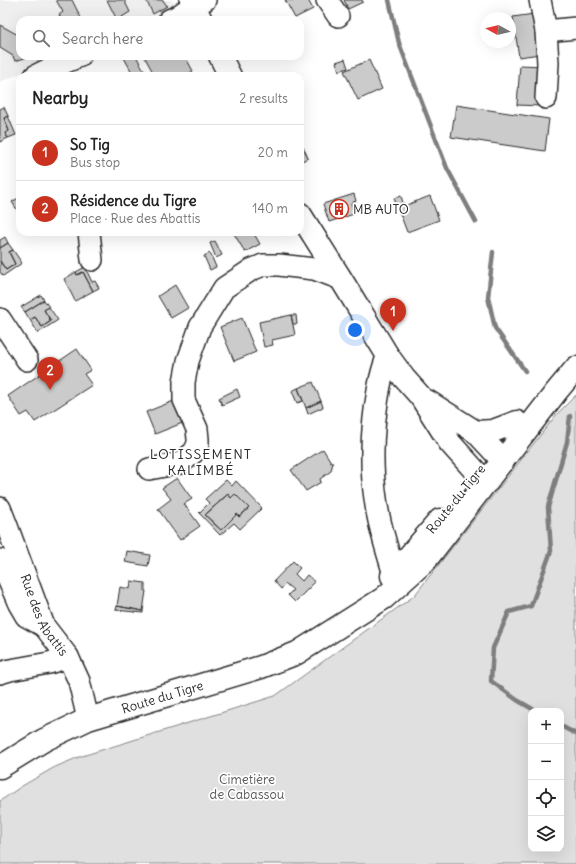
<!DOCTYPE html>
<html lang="en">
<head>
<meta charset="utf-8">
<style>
  :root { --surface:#fff; --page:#f6f6f6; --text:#222; --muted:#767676; --line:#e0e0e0; --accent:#c8321e }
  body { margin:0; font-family:Delius,sans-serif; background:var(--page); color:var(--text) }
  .controls { position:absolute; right:12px; bottom:12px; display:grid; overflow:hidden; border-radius:8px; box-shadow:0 4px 16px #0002 }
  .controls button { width:36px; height:36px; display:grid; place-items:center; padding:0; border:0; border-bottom:1px solid var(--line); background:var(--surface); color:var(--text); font:20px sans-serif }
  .compass { position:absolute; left:480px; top:12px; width:36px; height:36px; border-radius:50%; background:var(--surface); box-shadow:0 4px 16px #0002; rotate:278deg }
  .you { position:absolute; left:355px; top:330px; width:14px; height:14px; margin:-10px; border:3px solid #fff; border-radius:50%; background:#1a73e8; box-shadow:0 0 0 6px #1a73e833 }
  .badge { display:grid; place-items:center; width:26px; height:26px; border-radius:50%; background:var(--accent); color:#fff; font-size:13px; font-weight:700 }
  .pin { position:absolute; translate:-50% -33px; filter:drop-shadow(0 1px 2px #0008) }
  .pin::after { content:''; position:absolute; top:21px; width:14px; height:12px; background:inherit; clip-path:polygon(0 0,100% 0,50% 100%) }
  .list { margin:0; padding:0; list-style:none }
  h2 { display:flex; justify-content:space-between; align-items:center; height:52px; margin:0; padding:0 16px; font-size:17px }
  h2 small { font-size:13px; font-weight:400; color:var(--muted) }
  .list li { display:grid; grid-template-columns:26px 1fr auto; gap:12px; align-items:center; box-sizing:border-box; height:56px; padding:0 16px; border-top:1px solid var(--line) }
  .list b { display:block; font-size:15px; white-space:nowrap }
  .list p { margin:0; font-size:13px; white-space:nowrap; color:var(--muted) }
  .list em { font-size:13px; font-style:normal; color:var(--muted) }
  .icon { flex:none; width:22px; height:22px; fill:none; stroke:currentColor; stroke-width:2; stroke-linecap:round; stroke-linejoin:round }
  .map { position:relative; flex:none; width:576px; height:864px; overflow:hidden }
  .search { position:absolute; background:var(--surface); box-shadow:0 4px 16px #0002; left:16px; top:16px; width:288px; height:44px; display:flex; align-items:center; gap:10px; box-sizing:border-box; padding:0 14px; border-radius:12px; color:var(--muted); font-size:15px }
  .panel { position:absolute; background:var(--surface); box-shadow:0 4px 16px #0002; left:16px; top:72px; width:288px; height:164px; border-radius:12px }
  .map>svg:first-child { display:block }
</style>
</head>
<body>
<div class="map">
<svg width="576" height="864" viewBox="0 0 576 864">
  <rect width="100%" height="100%" fill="#fff"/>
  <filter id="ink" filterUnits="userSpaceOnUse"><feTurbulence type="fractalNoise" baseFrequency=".025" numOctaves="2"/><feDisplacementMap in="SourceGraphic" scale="8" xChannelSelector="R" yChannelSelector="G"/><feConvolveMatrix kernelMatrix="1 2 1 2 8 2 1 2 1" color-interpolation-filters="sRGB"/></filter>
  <g filter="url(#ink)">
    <path fill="#efefef" d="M0,0H172L176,7L145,20H20V56H61L0,82Z"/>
    <path fill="#e0e0e0" stroke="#868686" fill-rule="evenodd" d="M576,395V864H0V801L22,786L55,767L79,757L275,696L414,596L557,414ZM531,711H561V849H531Z"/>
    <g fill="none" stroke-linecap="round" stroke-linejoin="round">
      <path stroke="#7e7e7e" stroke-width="4.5" d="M389,0L399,43L447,168L476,222
        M493,252L488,297L495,328L525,371
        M536,711L517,700L491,681L493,648L509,612L531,606L551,551L548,507L567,442L570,416
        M561,726L576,734"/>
    </g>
    <path fill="#cbcbcb" stroke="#2b2b2b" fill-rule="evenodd" d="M56,0H72L82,20H62L59,15L63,12Z
      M107,0H124L130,12L117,20Z
      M146,0H163L167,6L153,14Z
      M285,0H308L313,9L295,18Z
      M344,0H362L363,2L348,9Z
      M534,14L540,54L519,57L513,17Z
      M0,25L20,36V56H31L15,61L13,56L0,48Z
      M123,56H136L145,72L138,76H134Z
      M144,56H185L193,71L185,76H155Z
      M345,59L348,68L339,71L336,62Z
      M369,60L382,89L358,100L344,71Z
      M520,65L543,66L541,106L517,105Z
      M456,105L549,119L545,151L451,137Z
      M4,107L8,116L4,118L9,131L5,133L8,138L0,142V109Z
      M8,116L16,135L8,138L5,133L9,131L4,118Z
      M300,140L308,158L300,162Z
      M354,194L356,201L351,203L354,214L329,222L323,204Z
      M401,196L404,206L430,196L439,220L407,232L394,198Z
      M20,197V214L12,202Z
      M233,232H253L260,244L245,252Z
      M5,237L8,243L0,248V240Z
      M215,241L222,255L216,258L210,243Z
      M8,243L13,250L9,252L15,264L6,270L0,261V248Z
      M13,250L22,263L3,276L0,272V261L6,270L15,264L9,252Z
      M210,253L216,267L210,270L204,256Z
      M85,267L92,282L95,281L99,288L93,291L83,272L77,275L76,272Z
      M76,272L77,275L83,272L93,291L75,301L64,279Z
      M175,285L188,308L171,318L158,296Z
      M41,295L44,300L25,312L21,307Z
      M44,300L49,307L44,310L51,321L42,327L35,317L30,320L25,312Z
      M49,307L58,320L38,333L30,320L35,317L42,327L51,321L44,310Z
      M291,315H296L297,324H293Z
      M291,315L295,335L272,340L273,345L264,347L259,322Z
      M242,318L256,352L234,361L220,327Z
      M77,349L91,370L84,374L92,385L35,422L28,412L21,416L8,396Z
      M313,382L321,401L306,408L298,388Z
      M298,388L303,401L297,403L292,391Z
      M237,389L240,397L222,405L219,398Z
      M176,400L185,422L155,434L146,412Z
      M321,401L323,407L308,414L306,408Z
      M323,449L331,462H333L331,471L320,479L321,482L306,491L291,470Z
      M177,478L192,499L184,504L200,526L180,540L158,509L171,499L162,488Z
      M226,480L232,486L236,481L262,508L240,529L234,523L220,535L199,513L209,503L205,499ZM228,494L231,498L235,494L249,508L239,517L237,514L221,530L205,515Z
      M228,494L231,498L235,494L249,508L239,517L237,514L221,530L205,515Z
      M127,551L150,555L148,566L125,562Z
      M293,561L300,568L295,574L302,581L307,575L315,582L295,602L288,595L293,590L286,584L281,589L274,581Z
      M131,581L145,583V591H146L143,611L117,606L120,587L130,589Z
      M117,606L143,611V613L116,610Z"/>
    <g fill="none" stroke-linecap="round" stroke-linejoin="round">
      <g stroke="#2b2b2b" stroke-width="24">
        <g id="minor">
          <path d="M327,0L338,16"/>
          <path d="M540,0L546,31L548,63L546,98"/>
          <path d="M169,20L178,16L194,5L205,0"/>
          <path d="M546,31L576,28"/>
          <path d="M35,76L47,70L80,56"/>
          <path d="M89,232L92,260"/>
          <path d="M0,319L27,360"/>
          <path d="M149,469L181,463L194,452L198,444V439L197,429L184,400V382L188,361L200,327L224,288L251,270L263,265H279L314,269L341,279"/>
          <path id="s1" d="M0,508L7,526L44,626L68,657L79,681L88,719"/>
          <path d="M0,560L19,604L26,616L44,626"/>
          <path d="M0,673L10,670L49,663L68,657"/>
        </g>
      </g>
      <g stroke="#2b2b2b" stroke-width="25">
        <g id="major">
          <path d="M191,0L201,20"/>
          <path d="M220,56L230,76"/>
          <path d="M300,214L341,279L388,356L404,378L421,397L450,443L477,473L488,481"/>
          <path d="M388,356C384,366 381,377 379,388C372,425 370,464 376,502C379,526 387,549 394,573"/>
          <path d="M427,401L476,432L503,461"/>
          <path d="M476,432L493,431L517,422"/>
          <path d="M392,576L440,520"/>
          <path id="s2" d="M0,767L44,740L88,719L261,667L297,653L384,598L425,561L556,392L576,368"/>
        </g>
      </g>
      <use href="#minor" stroke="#fff" stroke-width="21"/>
      <use href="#major" stroke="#fff" stroke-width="22"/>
    </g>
  </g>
  <defs>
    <g id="building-ring" transform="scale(1)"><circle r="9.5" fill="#fff" stroke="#c8321e" stroke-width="1.5"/><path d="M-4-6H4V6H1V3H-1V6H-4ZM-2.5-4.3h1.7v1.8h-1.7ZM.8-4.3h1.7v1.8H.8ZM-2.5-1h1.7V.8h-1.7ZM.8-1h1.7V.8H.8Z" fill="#c8321e"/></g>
  </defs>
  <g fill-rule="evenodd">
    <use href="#building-ring" x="339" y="209"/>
  </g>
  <g text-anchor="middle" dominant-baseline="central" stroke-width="3.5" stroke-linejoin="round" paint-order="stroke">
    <g font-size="13" fill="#2b2b2b" stroke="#fff" text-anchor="start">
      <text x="353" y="209">MB AUTO</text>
    </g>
    <g font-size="13" fill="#2b2b2b" stroke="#fff">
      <text transform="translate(456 499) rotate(-51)">Route du Tigre</text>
      <text stroke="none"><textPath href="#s1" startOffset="116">Rue des Abattis</textPath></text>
      <text stroke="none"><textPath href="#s2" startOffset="178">Route du Tigre</textPath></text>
    </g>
    <g font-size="13" fill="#585858" stroke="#fff">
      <text x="247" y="779">Cimetière<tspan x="247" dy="15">de Cabassou</tspan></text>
    </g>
    <g font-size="14" letter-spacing="1" fill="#2b2b2b" stroke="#fff">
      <text x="201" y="454">LOTISSEMENT<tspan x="201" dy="16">KALIMBÉ</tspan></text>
    </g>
  </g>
</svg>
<div class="controls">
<button>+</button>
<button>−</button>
<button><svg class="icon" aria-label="locate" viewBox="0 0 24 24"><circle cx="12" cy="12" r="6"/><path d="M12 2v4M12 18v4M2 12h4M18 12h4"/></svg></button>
<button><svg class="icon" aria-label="layers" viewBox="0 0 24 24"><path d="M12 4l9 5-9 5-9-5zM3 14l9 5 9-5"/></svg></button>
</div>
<svg class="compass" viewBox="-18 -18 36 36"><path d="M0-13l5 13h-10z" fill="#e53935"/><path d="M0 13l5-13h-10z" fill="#767676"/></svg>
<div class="you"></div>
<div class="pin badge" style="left:393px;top:331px">1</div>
<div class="pin badge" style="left:50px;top:390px">2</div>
<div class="search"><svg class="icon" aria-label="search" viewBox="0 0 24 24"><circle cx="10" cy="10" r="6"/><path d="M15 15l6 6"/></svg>Search here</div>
<section class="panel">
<h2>Nearby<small>2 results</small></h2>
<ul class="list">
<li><span class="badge">1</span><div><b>So Tig</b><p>Bus stop</p></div><em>20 m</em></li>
<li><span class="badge">2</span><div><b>Résidence du Tigre</b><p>Place · Rue des Abattis</p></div><em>140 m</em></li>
</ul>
</section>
</div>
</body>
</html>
